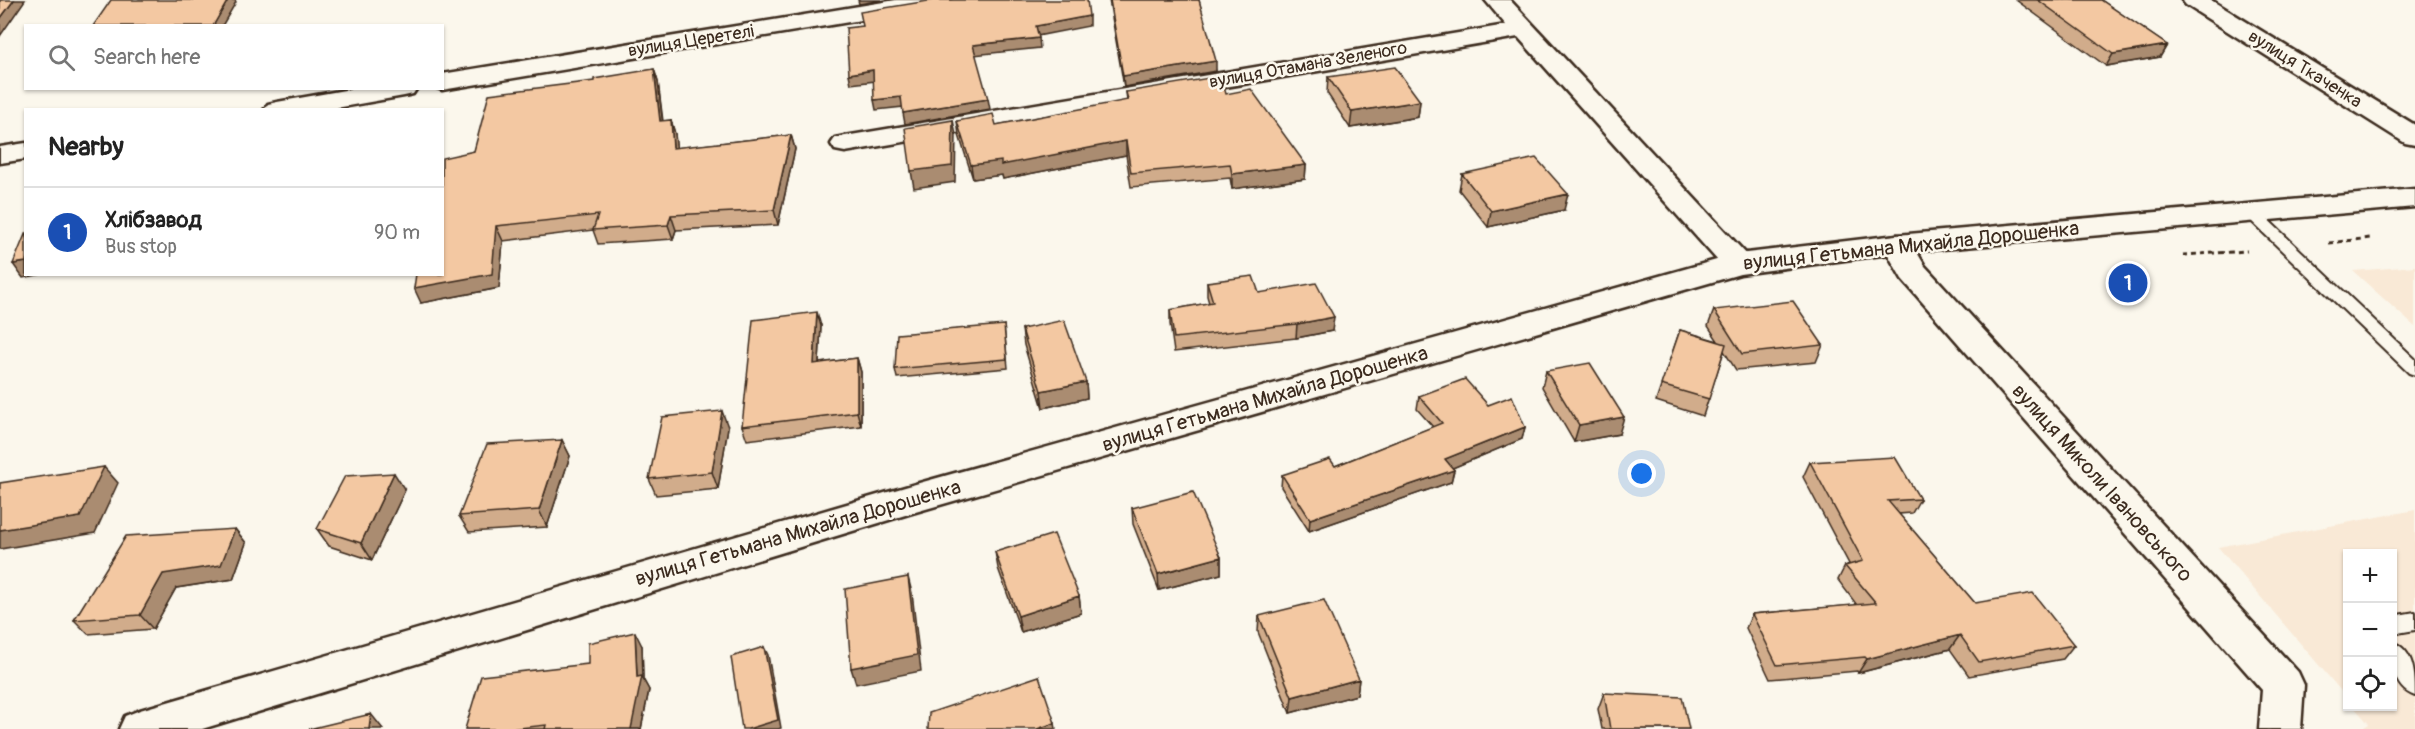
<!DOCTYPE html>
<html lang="en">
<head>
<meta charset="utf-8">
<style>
  :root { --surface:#fff; --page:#f2f2f2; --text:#222; --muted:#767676; --line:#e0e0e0; --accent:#b45309 }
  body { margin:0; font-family:Pangolin,sans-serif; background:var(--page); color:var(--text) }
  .controls { position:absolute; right:18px; bottom:18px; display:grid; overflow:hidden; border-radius:0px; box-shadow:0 2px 4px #0004 }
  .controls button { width:54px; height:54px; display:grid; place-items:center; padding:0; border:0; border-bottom:2px solid var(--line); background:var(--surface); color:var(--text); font:30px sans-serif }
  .you { position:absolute; left:1642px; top:474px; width:21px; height:21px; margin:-15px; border:4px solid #fff; border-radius:50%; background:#1a73e8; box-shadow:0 0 0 9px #1a73e833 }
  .badge { display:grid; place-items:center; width:39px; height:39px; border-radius:50%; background:var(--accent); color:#fff; font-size:20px; font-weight:700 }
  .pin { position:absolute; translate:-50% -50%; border:3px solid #fff; box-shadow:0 2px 6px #0006 }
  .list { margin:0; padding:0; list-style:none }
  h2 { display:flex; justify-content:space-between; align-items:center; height:78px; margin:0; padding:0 24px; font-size:26px }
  h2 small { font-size:20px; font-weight:400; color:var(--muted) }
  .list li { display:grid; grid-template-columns:39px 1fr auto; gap:18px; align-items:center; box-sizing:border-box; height:90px; padding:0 24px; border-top:2px solid var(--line) }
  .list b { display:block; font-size:22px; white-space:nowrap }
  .list p { margin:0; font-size:20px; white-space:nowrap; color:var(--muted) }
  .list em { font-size:20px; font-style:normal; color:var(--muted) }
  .icon { flex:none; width:33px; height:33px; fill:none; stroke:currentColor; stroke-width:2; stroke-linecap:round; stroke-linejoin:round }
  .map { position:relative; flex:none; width:2415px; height:729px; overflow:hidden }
  .search { position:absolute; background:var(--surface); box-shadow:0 2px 4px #0004; left:24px; top:24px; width:420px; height:66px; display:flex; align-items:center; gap:15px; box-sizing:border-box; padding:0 21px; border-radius:0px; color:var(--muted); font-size:22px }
  .panel { position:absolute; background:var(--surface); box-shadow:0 2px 4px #0004; left:24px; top:108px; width:420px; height:168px; border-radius:0px }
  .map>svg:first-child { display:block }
</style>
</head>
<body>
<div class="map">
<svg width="2415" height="729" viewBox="0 0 2415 729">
  <rect width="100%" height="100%" fill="#fbf7ec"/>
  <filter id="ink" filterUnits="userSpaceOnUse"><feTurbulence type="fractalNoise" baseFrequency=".0167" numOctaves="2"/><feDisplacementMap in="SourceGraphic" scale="12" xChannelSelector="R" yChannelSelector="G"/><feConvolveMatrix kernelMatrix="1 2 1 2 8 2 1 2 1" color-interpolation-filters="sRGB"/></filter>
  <g filter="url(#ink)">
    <path fill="#f9e9d6" d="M2415,266V327L2353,271Z
      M2415,510V729H2361L2369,724L2354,707L2392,706V554H2348L2347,698L2218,547Z"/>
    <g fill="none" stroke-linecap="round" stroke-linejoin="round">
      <g stroke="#3b2a1e" stroke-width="4">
        <path id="lane" d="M2253,209L2259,211L2415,359V375L2409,373L2247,217L2245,214L2247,211Z
          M2415,612V630L2392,634V616Z
          M2392,642C2415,650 2415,676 2415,696C2392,688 2392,662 2392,642Z"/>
      </g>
      <g stroke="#3b2a1e" stroke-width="5">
        <path id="street" d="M896,0H951L947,5L939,7L442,90L437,88H442V74Z
          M1485,0H1510L1749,257L1753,264L1749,271L1738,274L1727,271L1518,37L845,152L835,150L831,144L835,138L845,136L1506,25Z
          M2182,0H2211L2415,125V145L2405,143L2186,5Z
          M356,88H417L413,94L404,96L325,110H264L268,104L277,102Z
          M26,143V159L0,163V147Z
          M1897,235L1908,237L1925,266L2298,672L2304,685L2301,729H2259L2262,690L1902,279L1882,244L1886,237Z"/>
      </g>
      <g stroke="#3b2a1e" stroke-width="5">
        <path id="secondary" d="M2415,189V207L1897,253L1740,274L912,513L202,729H119L125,716L140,710L912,485L1738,254L1897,235Z"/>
      </g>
      <path stroke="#3b2a1e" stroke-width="3" stroke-dasharray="5 4" stroke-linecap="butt" d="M2329,243L2370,238
        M2183,255L2247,251"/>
      <use href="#lane" fill="#fbf7ec" fill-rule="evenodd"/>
      <use href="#street" fill="#fbf7ec" fill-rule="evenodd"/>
      <use href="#secondary" fill="#fbf7ec" fill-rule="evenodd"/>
    </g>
    <path fill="#d1ac8b" stroke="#3b2a1e" stroke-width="1.5" d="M1109,0H1199L1216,71L1124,87Z
      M2016,0H2101L2167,45L2160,57L2106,66Z
      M654,69L658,82L663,121L671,120L675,134L676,148L791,135L795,149L778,225L676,230L673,239L598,244L593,230L503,241L499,288L421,303L442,274L474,151L594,81Z
      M1328,77L1420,101L1418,117L1350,128L1327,93Z
      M1126,92L1226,94L1306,165L1305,179L1232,189L1230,178L1131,187L1126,155L1003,179L1002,175L973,179L959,135L957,121L996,125L1127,101Z
      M1462,174L1564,210L1488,227L1459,190Z
      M1207,282L1259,293L1332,331L1296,338L1174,352L1170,324V310L1209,303L1207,296Z
      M1714,310L1823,345L1816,362L1736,370L1724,351L1703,416L1656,401L1680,330L1718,341L1708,326Z
      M1004,325L1008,368L897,378L895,369Z
      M821,326L819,363L857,358L861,372V426L747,440L742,426Z
      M1022,329L1086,382L1087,398L1043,408L1024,345Z
      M1546,371L1619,434L1574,442L1542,387Z
      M1419,396L1488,405L1525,427L1522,439L1452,468L1454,470L1451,482L1309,531L1281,487L1282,475L1335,466L1433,427L1417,409Z
      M728,427L718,489L656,495L649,479Z
      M562,440L570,456L547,527L469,532L459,516Z
      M1810,462L1920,499L1912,513L1899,514L1975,603L2074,645L2063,659L1969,676L1950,649L1858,673L1857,671L1770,679L1746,628L1752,614L1857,605L1838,580L1845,566L1849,564L1803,477Z
      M405,490L372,560L329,546L317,529Z
      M1132,508L1221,557V574L1159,590L1133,524Z
      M235,529L246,543L233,579L176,588L153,629L88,634L74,620Z
      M995,552L1079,596L1081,613L1021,632L998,568Z
      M1259,616L1359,679L1357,695L1290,713L1258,632Z
      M642,646L643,679L649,690L641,729H465L588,664Z
      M1604,693L1689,729H1602L1598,709Z"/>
    <path fill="#aa8c71" stroke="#3b2a1e" stroke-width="1.5" d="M14,0H25L0,36V19Z
      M228,0H235L236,2L222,26H213Z
      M858,0H882L859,4Z
      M1089,16V26L1037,36L1036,26Z
      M1039,38L1040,48L974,55L973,45Z
      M2167,45L2160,57L2106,66L2113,54Z
      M1216,61V71L1124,87L1123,76Z
      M654,69L658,82L664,135L660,121Z
      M873,70L875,81L851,84L849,74Z
      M901,97L903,107L876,110L874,100Z
      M988,99L990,109L905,124L903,113Z
      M1420,101L1418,117L1350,128L1352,112Z
      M671,120L675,134L678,162L673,148Z
      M953,120L956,135L955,182L914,188L911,171Z
      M791,135L795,149L778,225L774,210Z
      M1126,141V155L1003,179L1002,175L973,179L971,165Z
      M1306,165L1305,179L1232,189V174Z
      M1568,194L1564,210L1488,227L1491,211Z
      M671,215L676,230L673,239L668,225Z
      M496,226L503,241L499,288L421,303L414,288Z
      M26,262V274H42L23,278L13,264Z
      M817,312L821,326L818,378L814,364Z
      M1334,317L1332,331L1296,338L1297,324Z
      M857,358L861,372V426L857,412Z
      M1086,382L1087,398L1043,408L1041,391Z
      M722,411L728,427L718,489L712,472Z
      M1624,417L1619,434L1574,442L1579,425Z
      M1525,427L1522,439L1443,472L1445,459Z
      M562,440L570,456L547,527L539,510Z
      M104,467L118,483L95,533L0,549V530Z
      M1454,470L1451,482L1309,531L1310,519Z
      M394,473L405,490L372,560L361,543Z
      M235,529L246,543L233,579L176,588L153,629L140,615L163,574Z
      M1221,557V574L1159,590L1158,574Z
      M908,577L912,593L921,671L856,684L851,668Z
      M1079,596L1081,613L1021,632L1018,616Z
      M635,632L642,646L643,679L649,690L641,729H631L637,677Z
      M1960,635L1950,649L1858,673L1867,659Z
      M764,647L768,655L781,728L778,729H748Z
      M1359,679L1357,695L1290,713L1292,697Z
      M371,714L383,729H369Z
      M1055,723L1056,729H1037Z"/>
    <path fill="#f3c8a2" stroke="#3b2a1e" stroke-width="1.5" d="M0,0H14L0,19Z
      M111,0H228L213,26H93Z
      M934,0H1087L1089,16L1036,26L1039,38L973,45L988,99L903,113L901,97L874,100L873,70L849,74L846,28L863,26L860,12Z
      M1110,0H1199L1216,61L1123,76Z
      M2038,0H2101L2167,45L2113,54Z
      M1395,67L1420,101L1352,112L1328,77Z
      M654,69L660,121L671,120L673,148L791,135L774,210L671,215L668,225L593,230L598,215L496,226L492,274L414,288L416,274H442V158L474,151L489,94L594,81V79Z
      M1221,76L1226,94L1251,89L1306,165L1232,174L1230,164L1131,173L1126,141L1001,165V161L971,165L957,121L993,114L996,125L1128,100L1126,92Z
      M953,120L952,166L911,171L905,128Z
      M1536,158L1568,194L1491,211L1462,174Z
      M26,232V262L13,264Z
      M1253,276L1259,293L1316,283L1334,317L1297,324L1174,338L1170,310L1213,302L1207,282Z
      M1793,301L1823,345L1742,354L1714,310Z
      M817,312L814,364L857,358V412L742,426L753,320Z
      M1064,320L1086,382L1041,391L1022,329Z
      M1004,325L1007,359L895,369L897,334Z
      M1680,330L1726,344L1709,399L1661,385Z
      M1590,363L1624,417L1579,425L1546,371Z
      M1465,379L1488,405L1512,396L1525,427L1445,459L1454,470L1310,519L1282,475L1330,459L1335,466L1442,423L1419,396Z
      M722,411L712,472L649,479L662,417Z
      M562,440L539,510L459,516L487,444Z
      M1895,457L1920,499L1888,501L1975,603L2033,593L2074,645L1979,662L1960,635L1867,659L1865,657L1777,665L1752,614L1876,603L1845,566L1863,561L1810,462Z
      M104,467L80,517L0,530V483Z
      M394,473L361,543L317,529L345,476Z
      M1193,492L1221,557L1158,574L1132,508Z
      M235,529L221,565L163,574L140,615L74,620L126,536Z
      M1054,534L1079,596L1018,616L995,552Z
      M908,577L917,655L851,668L845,589Z
      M1324,600L1359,679L1292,697L1259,616Z
      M635,632L637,677L642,676L631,729H545L546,725L510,729H465L481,676L588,664V643Z
      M764,647L778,720L748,729H742L731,657Z
      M1039,676L1055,723L1037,729H928L929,713Z
      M1604,693L1682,697L1689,729H1610Z
      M371,714L369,729H309Z"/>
  </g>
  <g text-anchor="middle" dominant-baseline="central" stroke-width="5" stroke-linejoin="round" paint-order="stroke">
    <g font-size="18" fill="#3b2a1e" stroke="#fbf7ec">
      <text transform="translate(691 41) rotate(-9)">вулиця Церетелі</text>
      <text transform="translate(1308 65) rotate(-10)">вулиця Отамана Зеленого</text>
      <text transform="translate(2305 69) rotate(32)">вулиця Ткаченка</text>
    </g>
    <g font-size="21" fill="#3b2a1e" stroke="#fbf7ec">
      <text transform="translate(1911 246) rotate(-6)">вулиця Гетьмана Михайла Дорошенка</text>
      <text transform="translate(1265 399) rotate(-16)">вулиця Гетьмана Михайла Дорошенка</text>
      <text transform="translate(2102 483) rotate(48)">вулиця Миколи Івановського</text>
      <text transform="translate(798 533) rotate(-16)">вулиця Гетьмана Михайла Дорошенка</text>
    </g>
  </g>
</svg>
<div class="controls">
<button>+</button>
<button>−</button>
<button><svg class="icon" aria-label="locate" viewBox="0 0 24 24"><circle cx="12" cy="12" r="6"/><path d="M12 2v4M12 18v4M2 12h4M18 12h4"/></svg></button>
</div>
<div class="you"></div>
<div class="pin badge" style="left:2128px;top:283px;background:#1a4fb4">1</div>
<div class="search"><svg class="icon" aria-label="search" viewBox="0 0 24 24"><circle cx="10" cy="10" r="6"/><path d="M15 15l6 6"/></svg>Search here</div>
<section class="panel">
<h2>Nearby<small></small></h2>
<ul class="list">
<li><span class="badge" style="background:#1a4fb4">1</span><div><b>Хлібзавод</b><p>Bus stop</p></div><em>90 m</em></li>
</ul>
</section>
</div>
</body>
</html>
